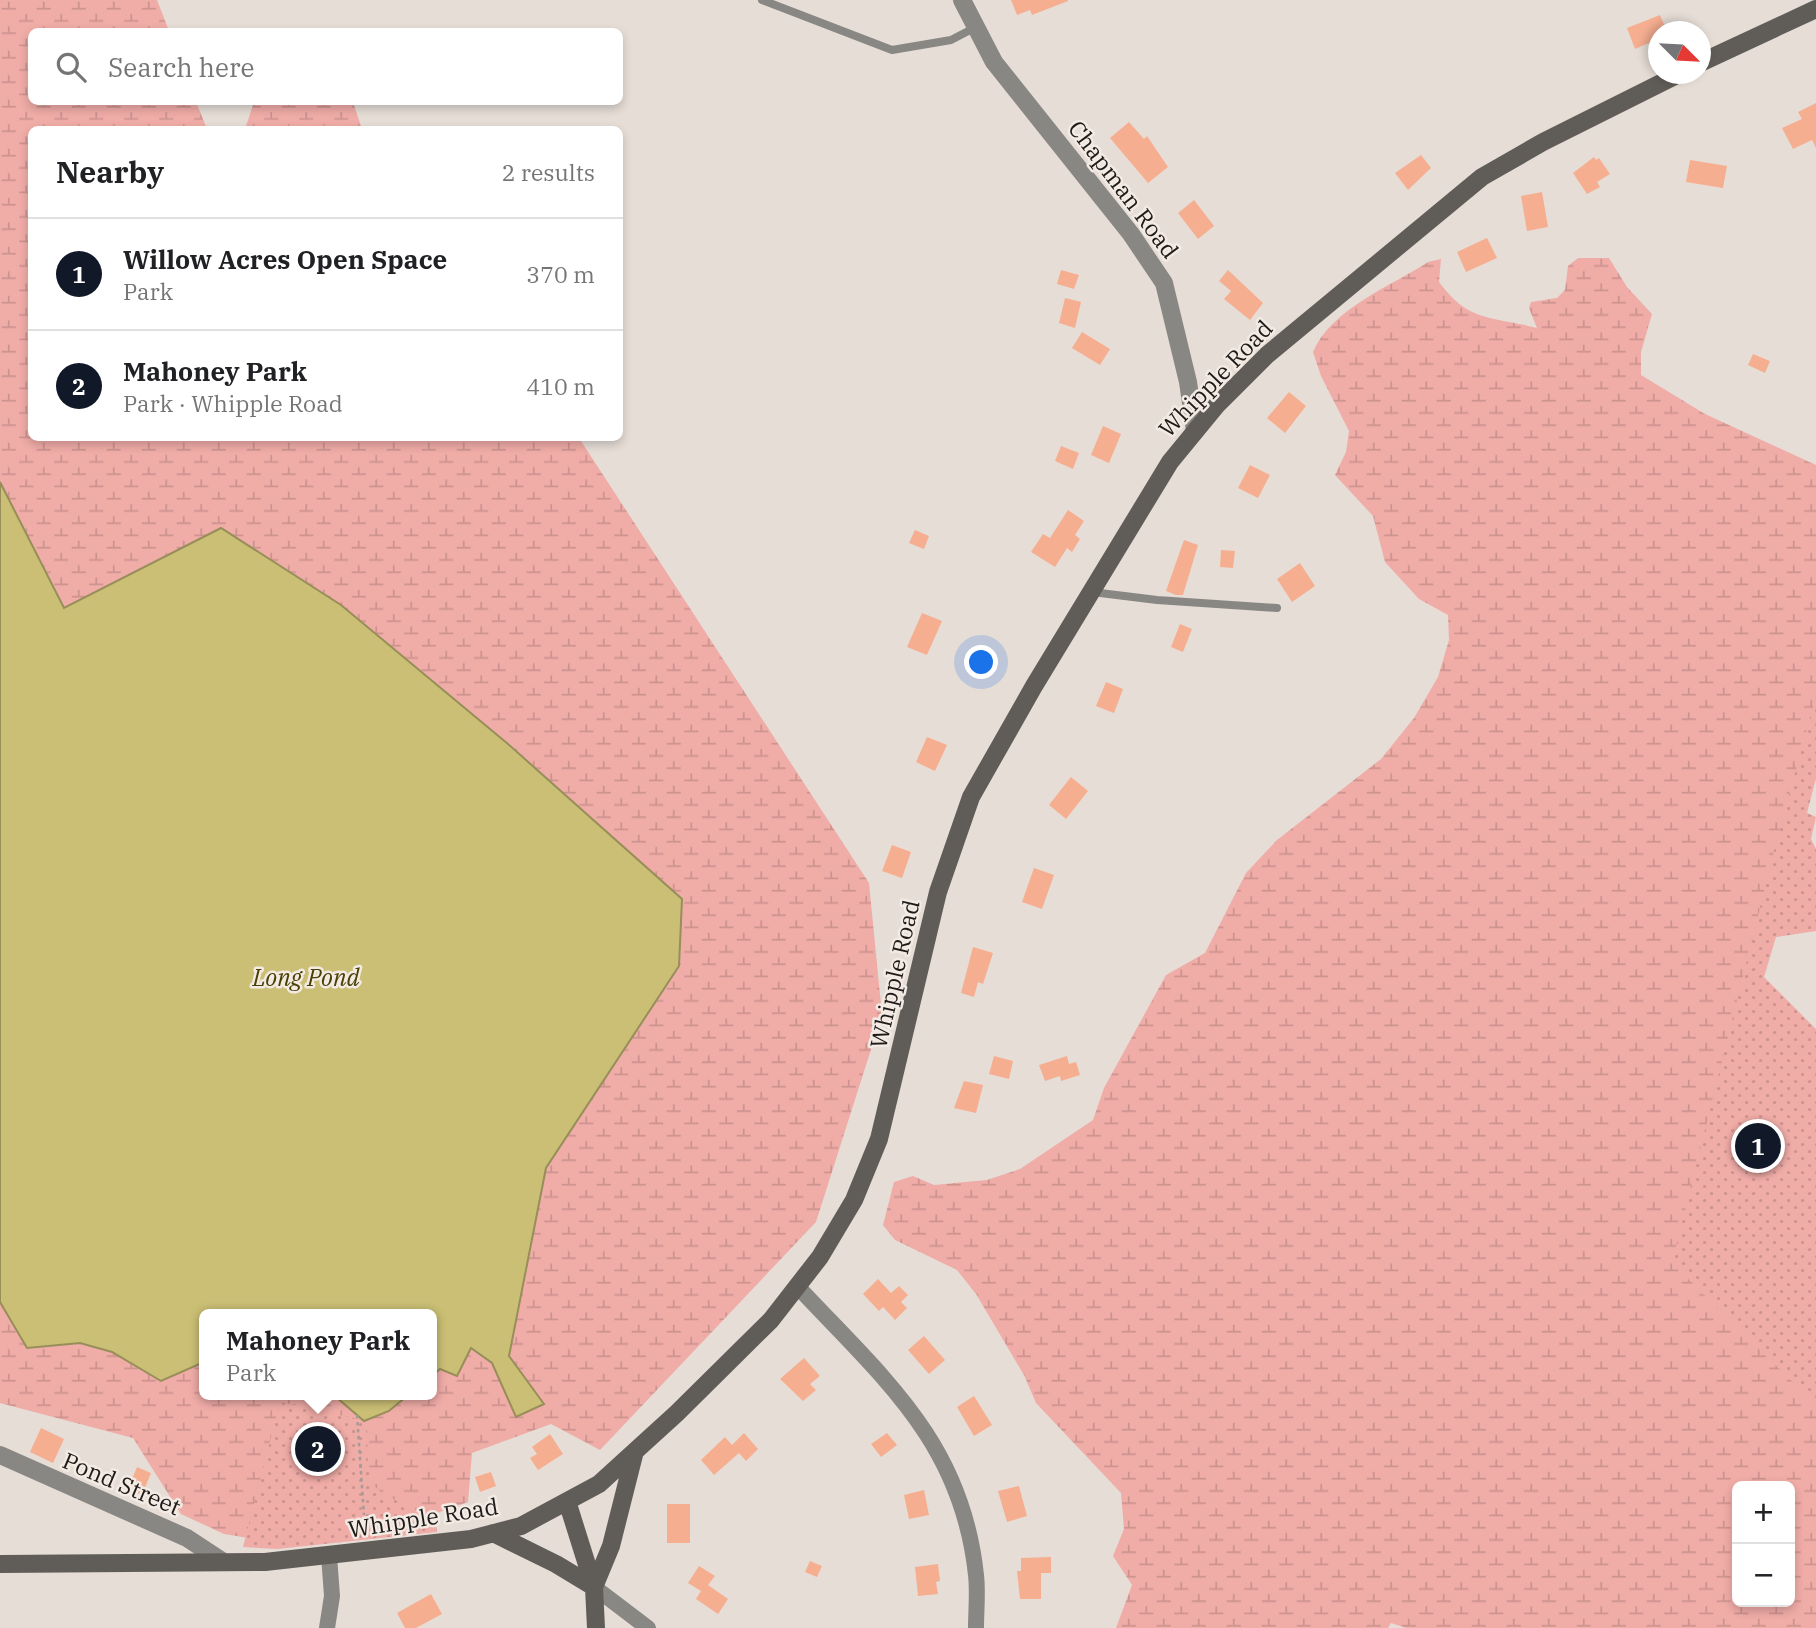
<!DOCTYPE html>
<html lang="en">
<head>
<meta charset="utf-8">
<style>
  :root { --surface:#fff; --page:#f6f6f6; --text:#202124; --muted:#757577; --line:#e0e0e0; --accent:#111827 }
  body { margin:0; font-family:"IBM Plex Serif",serif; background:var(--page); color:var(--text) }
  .controls { position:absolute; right:21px; bottom:21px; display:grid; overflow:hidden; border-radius:10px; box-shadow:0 4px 10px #0003 }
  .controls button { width:63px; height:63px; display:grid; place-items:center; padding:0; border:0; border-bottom:2px solid var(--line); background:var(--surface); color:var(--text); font:35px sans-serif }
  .compass { position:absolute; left:1648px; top:21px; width:63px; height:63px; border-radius:50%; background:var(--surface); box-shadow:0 4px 10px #0003; rotate:114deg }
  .you { position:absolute; left:982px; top:663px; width:24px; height:24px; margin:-18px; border:5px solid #fff; border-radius:50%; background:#1a73e8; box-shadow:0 0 0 10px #1a73e833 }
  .badge { display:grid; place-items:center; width:46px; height:46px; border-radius:50%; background:var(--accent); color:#fff; font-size:23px; font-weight:700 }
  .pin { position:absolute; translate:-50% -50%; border:4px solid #fff; box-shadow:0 2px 7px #0006 }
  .popup { position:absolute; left:199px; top:1309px; width:238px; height:91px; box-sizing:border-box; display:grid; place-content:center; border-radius:10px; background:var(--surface); filter:drop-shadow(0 2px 5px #0005); font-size:23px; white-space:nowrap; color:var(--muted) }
  .popup b { font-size:26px; color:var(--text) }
  .popup::after { content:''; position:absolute; left:50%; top:100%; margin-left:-14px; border:14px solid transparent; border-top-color:var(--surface) }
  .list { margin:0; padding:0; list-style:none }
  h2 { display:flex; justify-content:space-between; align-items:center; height:91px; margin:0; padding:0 28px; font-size:30px }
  h2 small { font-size:23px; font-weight:400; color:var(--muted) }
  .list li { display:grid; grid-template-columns:46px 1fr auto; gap:21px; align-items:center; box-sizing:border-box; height:112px; padding:0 28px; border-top:2px solid var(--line) }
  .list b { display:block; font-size:26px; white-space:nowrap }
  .list p { margin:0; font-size:23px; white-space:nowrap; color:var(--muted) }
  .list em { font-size:23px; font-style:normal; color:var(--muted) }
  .icon { flex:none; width:38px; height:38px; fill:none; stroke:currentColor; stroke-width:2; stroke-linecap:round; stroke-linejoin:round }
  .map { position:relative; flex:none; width:1816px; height:1628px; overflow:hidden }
  .search { position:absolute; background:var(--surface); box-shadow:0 4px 10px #0003; left:28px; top:28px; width:595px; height:77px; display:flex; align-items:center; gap:18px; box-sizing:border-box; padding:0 24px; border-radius:10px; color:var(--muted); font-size:26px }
  .panel { position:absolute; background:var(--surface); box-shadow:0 4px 10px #0003; left:28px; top:126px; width:595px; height:315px; border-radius:10px }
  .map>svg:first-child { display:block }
</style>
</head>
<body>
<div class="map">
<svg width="1816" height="1628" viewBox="0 0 1816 1628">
  <defs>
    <pattern id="wetland-marsh" width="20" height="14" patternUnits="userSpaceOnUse" patternTransform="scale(1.75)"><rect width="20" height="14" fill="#f0aca7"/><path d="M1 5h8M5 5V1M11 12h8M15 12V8" fill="none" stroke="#cd938f"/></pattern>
    <pattern id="park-dots" width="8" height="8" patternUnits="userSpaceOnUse" patternTransform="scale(1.75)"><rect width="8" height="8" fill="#f0aca7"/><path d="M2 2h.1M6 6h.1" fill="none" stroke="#cd938f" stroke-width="1.8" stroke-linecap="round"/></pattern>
  </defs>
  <rect width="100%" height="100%" fill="#e6ddd6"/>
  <path fill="url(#wetland-marsh)" fill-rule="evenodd" d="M0,0H157L169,31L32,32V102H196L207,129L32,130V438H579L869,883L882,1015L816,1222L600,1450L551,1424L472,1453L468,1502L409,1523L267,1541L224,1534L181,1514L133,1438L0,1403V1302L27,1347L80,1343L112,1352L161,1381L204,1362V1395L336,1397L389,1411L408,1395H432V1376L470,1348L492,1363L516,1417L544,1404L509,1357L546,1168L679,966L341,605L221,528L64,608L0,482Z
    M254,102H353L362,129H245Z
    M1578,258H1609L1627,287L1652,314L1641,352V375L1705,414L1816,465V724L1741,986L1816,1076V1628H1406L1391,1623L1388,1628H1116L1132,1585L1113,1556L1124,1529L1121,1493L1036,1403L1024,1375L976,1294L957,1270L895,1240L883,1225L894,1182L913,1176L934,1185L987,1180L1020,1169L1093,1120L1104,1088L1166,975L1205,953L1246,873L1277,840L1381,759L1414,718L1438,677L1449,640L1448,615L1419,599L1385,562L1373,516L1335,475L1346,452L1349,431L1321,376L1313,352C1332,308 1390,287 1428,262L1441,259L1439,282C1469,323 1491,316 1537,328L1529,308L1531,302L1557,298L1565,290L1568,266ZM1737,1486H1790V1602H1737Z"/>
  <path fill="url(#park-dots)" d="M1816,696V778L1807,813L1816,817L1811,839L1816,849V931L1776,937L1764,977L1816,1029V1405L1672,1263L1777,839Z
    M280,1402L367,1421C368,1495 365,1490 435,1514L437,1532L277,1549L243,1547Z"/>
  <path fill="#cbbf75" stroke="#978e59" stroke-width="2" d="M0,482L64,608L221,528L341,605L508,744L682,899L679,966L546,1168L509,1356L544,1404L516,1417L492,1363L471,1348L457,1376L440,1369L432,1376V1314H204V1362L161,1381L112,1352L80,1343L27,1348L0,1302Z
    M275,1395H408L389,1411L364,1421L336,1397Z"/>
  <path fill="#f6ae91" d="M1011,0H1068V1L1032,15L1030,10L1017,15Z
    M1660,15L1667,32H1658V39L1635,49L1627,28Z
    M1816,103V148L1812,140L1793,149L1782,128L1802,119L1798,112Z
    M1129,122L1144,139L1147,136L1168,167L1148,183L1110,138Z
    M1421,155L1431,168L1408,190L1395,173Z
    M1594,157L1596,160L1599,158L1610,174L1597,182L1600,187L1587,194L1573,173Z
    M1690,160L1727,166L1723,188L1686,182Z
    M1542,192L1548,227L1527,231L1521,196Z
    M1194,200L1214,226L1198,239L1178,213Z
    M1487,238L1497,258L1466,272L1457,252Z
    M1061,270L1079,275L1074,289L1057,284Z
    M1228,270L1263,303L1250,320L1224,299L1231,291L1219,281Z
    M1065,298L1081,302L1075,328L1059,323Z
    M1082,332L1110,349L1100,365L1072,348Z
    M1753,354L1770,361L1765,373L1748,365Z
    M1289,392L1306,406L1285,433L1267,418Z
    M1103,426L1121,434L1109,463L1091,455Z
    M1061,446L1079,453L1073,469L1055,461Z
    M1250,465L1270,475L1258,498L1238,488Z
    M1068,510L1084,521L1075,535L1080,539L1072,552L1067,548L1055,567L1031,552L1043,534L1050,538Z
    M915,530L929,536L924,549L909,543Z
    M1184,540L1198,545L1183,595H1176L1166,591Z
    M1221,550L1235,551L1233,568L1220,567Z
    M1300,563L1315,586L1292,602L1277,579Z
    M922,613L942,621L927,655L907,647Z
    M1180,624L1192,629L1183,652L1171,647Z
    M1106,682L1123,689L1114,713L1096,706Z
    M927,737L947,745L935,771L916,762Z
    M1071,777L1088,791L1066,819L1049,805Z
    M892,845L911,852L902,878L882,871Z
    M1034,868L1054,875L1042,909L1022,902Z
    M973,947L993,953L983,984L978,982L974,997L961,993Z
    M994,1056L1013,1061L1009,1079L989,1074Z
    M1067,1056L1069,1064L1076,1062L1080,1075L1061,1081L1060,1076L1045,1081L1039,1065Z
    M964,1081L983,1085L976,1113L954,1108Z
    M878,1279L891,1293L899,1286L908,1295L901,1302L907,1308L895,1320L883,1307L879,1311L863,1294Z
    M924,1336L945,1360L929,1374L908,1350Z
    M804,1358L820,1376L810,1384L816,1390L803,1401L780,1379Z
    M974,1396L992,1425L974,1436L957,1407Z
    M41,1428L64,1439L53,1463L30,1452Z
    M744,1433L758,1449L746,1461L739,1453L714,1475L701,1460L725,1437L732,1445Z
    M887,1433L897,1445L881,1457L871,1444Z
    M550,1434L563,1454L538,1470L530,1458L537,1454L532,1447Z
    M137,1467L151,1473L142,1495L128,1489Z
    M491,1472L496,1486L480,1492L475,1477Z
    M1019,1486L1027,1516L1007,1522L998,1491Z
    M924,1490L929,1515L909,1519L904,1495Z
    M667,1504H690V1543H667Z
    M1051,1557V1573H1041V1599H1020L1017,1571H1021V1558Z
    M810,1561L822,1566L817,1577L805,1572Z
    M938,1564L940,1581L936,1582L938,1594L918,1596L915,1567Z
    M699,1566L715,1576L708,1585L728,1599L718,1614L696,1599L701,1591L688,1583Z
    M431,1594L442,1614L416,1628H405L397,1613Z"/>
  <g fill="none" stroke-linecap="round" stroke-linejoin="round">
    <path stroke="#a39c97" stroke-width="2.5" stroke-dasharray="3.5 3.5" stroke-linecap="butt" d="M357,1415L364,1515"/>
    <path stroke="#898783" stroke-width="8" d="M762,0L892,50L951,40L976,27
      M1092,592L1157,600L1277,608"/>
    <path stroke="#898783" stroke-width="16" d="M797,1286C883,1378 962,1442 976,1575C978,1592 976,1611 976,1628
      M594,1587L648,1628
      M327,1628L332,1596L329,1556"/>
    <path stroke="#898783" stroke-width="18" d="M962,0L994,62L1131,234L1164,283L1188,382L1195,431
      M0,1455L187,1538L222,1561"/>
    <path stroke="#605d58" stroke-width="18" d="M1700,63L1816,9
      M567,1501L594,1587L596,1628
      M493,1533L556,1564L594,1587L611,1546L635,1451
      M0,1564L265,1562L471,1539L521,1526L599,1484L677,1413L771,1320L820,1257L854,1200L879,1139L938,892L971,797L1034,686L1170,462L1216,406L1267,355L1482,177L1543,142L1679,74"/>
  </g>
  <g text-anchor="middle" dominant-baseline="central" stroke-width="5" stroke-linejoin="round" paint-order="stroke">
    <g font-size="23" fill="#1d1a18" stroke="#f3eae3">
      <text transform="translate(1124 189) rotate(53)">Chapman Road</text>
      <text transform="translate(1215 378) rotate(-46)">Whipple Road</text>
      <text transform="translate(894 974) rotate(-77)">Whipple Road</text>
      <text transform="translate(122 1483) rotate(23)">Pond Street</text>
      <text transform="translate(423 1517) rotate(-9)">Whipple Road</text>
    </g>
    <g font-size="24" font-style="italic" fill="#494003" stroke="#f3eae3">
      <text x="306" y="977">Long Pond</text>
    </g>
  </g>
</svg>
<div class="controls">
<button>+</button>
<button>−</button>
</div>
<svg class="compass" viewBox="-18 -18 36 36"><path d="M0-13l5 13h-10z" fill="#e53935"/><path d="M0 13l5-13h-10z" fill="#757577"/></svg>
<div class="you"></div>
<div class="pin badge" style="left:1758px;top:1146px">1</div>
<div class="pin badge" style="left:318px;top:1449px">2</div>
<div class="popup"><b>Mahoney Park</b>Park</div>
<div class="search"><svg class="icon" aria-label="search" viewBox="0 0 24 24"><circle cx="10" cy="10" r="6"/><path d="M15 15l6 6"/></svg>Search here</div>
<section class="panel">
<h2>Nearby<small>2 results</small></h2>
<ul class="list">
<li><span class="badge">1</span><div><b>Willow Acres Open Space</b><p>Park</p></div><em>370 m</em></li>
<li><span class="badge">2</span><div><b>Mahoney Park</b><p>Park · Whipple Road</p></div><em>410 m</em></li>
</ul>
</section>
</div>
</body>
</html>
